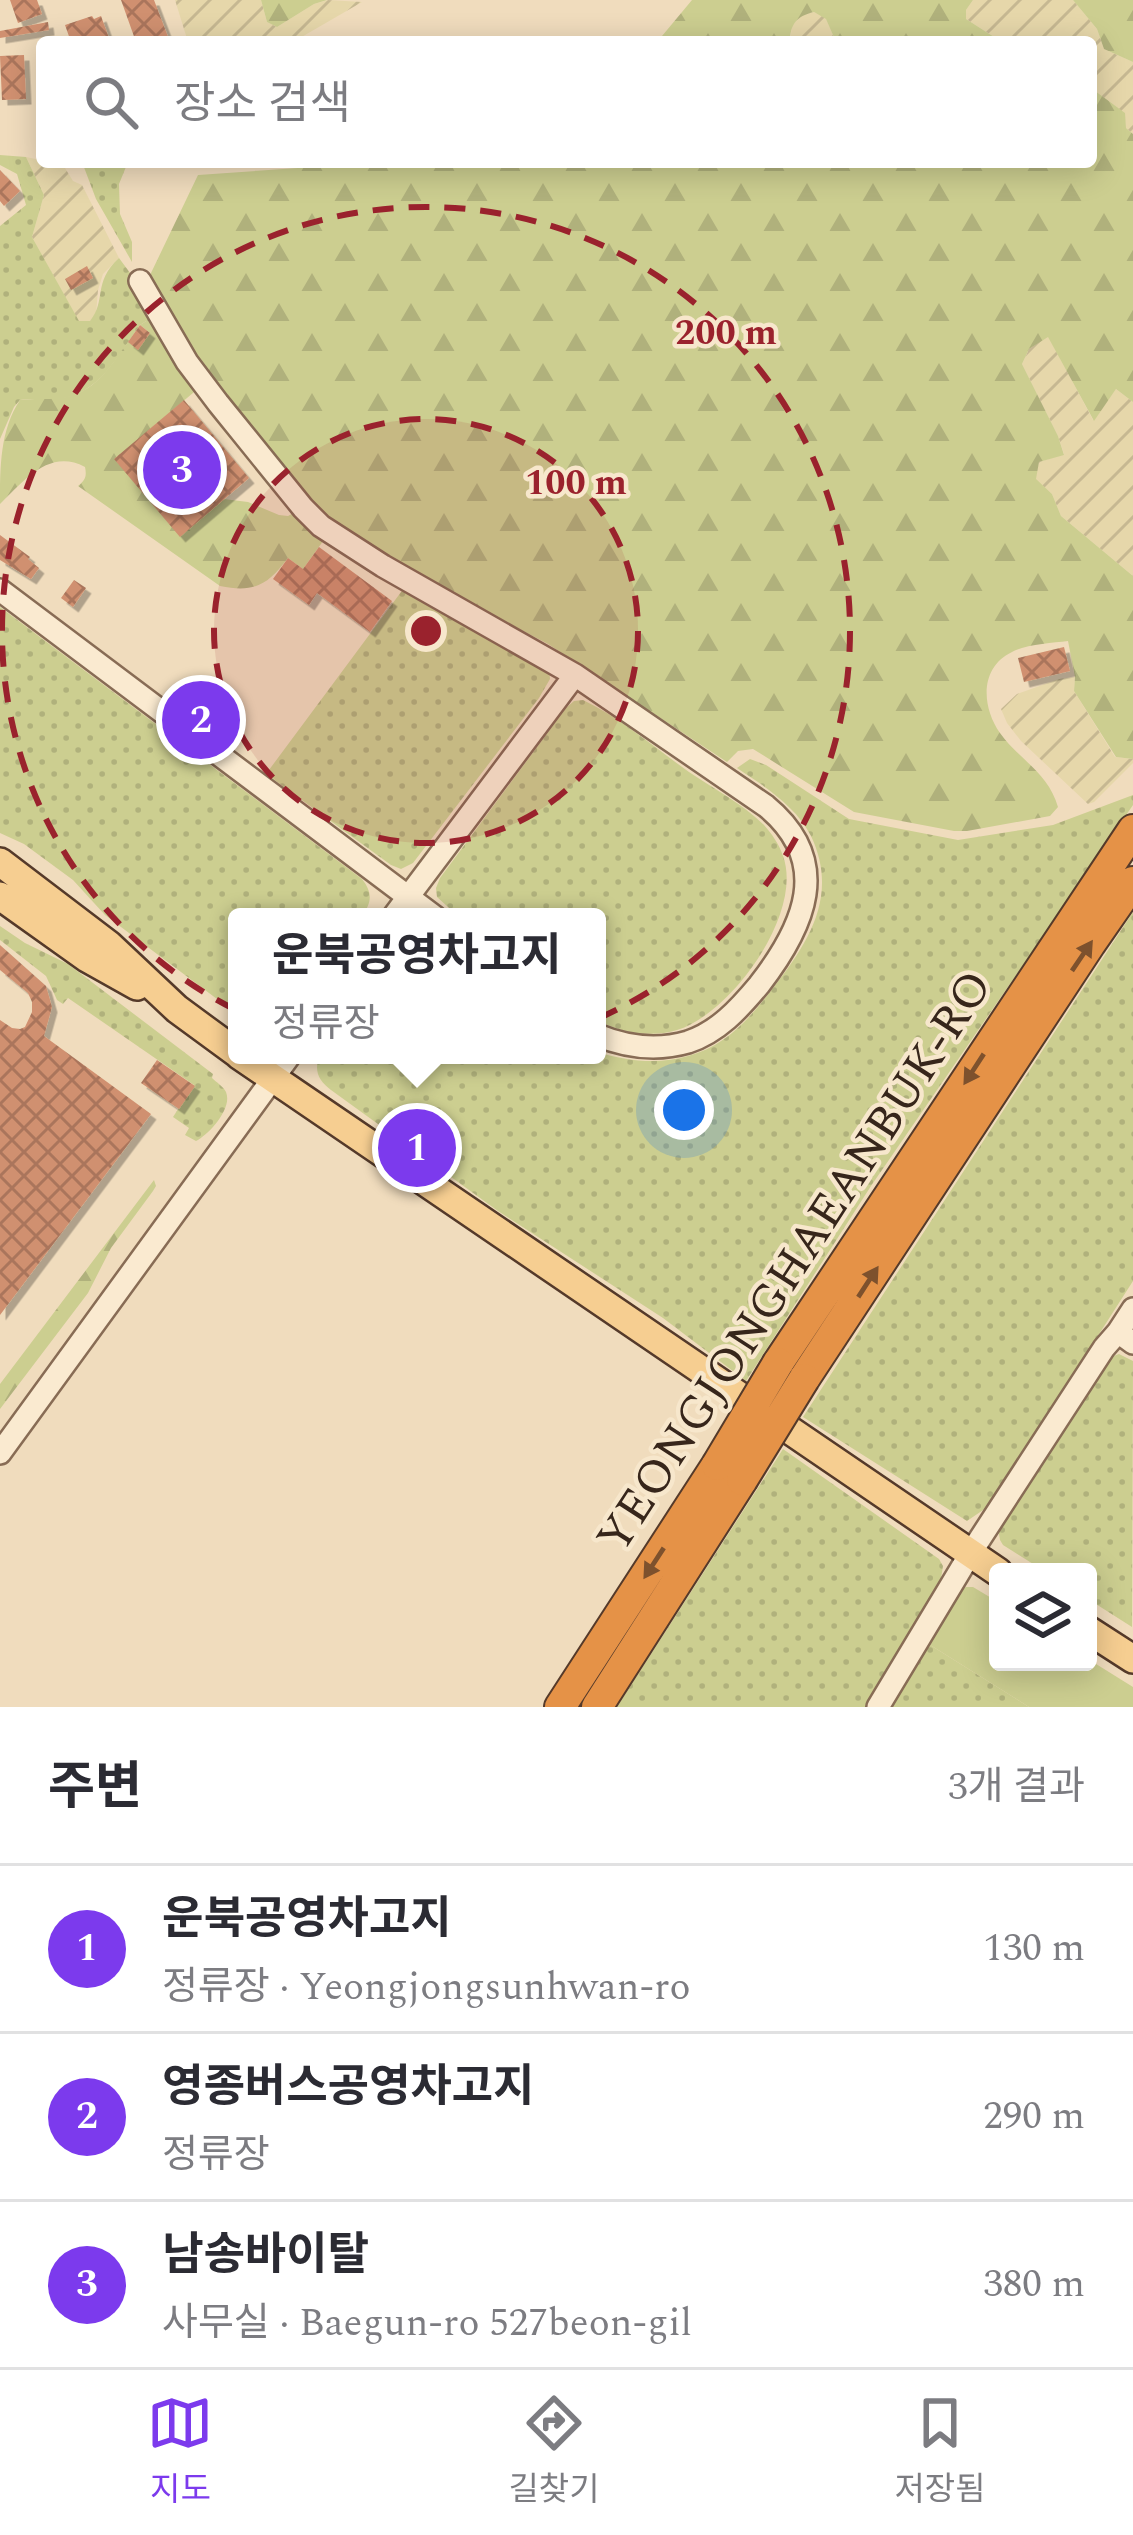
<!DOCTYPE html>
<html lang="ko">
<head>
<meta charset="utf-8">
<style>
  :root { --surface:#fff; --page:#f2f2f3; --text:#2b2b33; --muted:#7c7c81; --line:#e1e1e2; --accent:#7c3aed }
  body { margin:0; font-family:Spectral,"Noto Sans KR",serif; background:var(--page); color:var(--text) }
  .controls { position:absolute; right:36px; bottom:36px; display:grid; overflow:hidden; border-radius:12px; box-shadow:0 6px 30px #0003 }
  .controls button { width:108px; height:108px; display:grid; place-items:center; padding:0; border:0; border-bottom:3px solid var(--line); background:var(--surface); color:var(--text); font:60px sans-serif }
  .you { position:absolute; left:684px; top:1110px; width:42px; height:42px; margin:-30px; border:9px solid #fff; border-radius:50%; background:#1a73e8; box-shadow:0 0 0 18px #1a73e833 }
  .badge { display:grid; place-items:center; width:78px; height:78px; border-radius:50%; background:var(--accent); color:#fff; font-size:39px; font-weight:700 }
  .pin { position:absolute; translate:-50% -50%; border:6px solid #fff; box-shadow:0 3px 12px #0006 }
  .popup { position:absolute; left:228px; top:908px; width:378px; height:156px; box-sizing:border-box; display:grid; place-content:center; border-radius:12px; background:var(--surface); filter:drop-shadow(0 3px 9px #0005); font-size:39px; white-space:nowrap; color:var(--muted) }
  .popup b { font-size:45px; color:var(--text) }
  .popup::after { content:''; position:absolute; left:50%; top:100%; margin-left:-24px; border:24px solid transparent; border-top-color:var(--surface) }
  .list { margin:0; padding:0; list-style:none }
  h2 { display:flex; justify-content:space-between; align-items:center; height:156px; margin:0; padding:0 48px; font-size:51px }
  h2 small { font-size:39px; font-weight:400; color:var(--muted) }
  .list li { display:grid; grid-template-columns:78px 1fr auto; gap:36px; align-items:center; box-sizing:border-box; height:168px; padding:0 48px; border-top:3px solid var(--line) }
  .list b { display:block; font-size:45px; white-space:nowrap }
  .list p { margin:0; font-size:39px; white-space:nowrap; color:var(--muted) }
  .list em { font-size:39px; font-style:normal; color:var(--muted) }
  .icon { flex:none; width:66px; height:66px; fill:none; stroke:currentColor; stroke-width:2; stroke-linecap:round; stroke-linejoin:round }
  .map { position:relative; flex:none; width:1133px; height:1707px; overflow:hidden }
  .search { position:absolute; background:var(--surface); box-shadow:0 6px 30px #0003; left:36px; right:36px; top:36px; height:132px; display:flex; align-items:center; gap:30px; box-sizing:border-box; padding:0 42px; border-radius:12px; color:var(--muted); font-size:45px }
  .sheet { height:660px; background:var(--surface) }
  nav { display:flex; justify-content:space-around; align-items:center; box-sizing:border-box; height:168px; border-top:3px solid var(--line); background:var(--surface); font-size:33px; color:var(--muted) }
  nav a { display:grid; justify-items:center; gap:6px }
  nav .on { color:var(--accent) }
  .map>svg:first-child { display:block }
</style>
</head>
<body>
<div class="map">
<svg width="1133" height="1707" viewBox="0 0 1133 1707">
  <defs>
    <pattern id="farmland-furrows" width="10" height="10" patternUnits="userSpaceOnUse" patternTransform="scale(3)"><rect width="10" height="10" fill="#e6d7aa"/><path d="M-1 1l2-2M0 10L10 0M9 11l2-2" fill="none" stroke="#c6b892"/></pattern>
    <pattern id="grass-dots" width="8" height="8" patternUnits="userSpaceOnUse" patternTransform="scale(3)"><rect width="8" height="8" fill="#ccce90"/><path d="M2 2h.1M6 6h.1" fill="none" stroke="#b0b17c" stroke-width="1.8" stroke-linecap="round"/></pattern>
    <pattern id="forest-firs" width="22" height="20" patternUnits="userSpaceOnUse" patternTransform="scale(3)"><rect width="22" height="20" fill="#ccce90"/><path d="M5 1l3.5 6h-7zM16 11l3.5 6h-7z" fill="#b0b17c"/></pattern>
    <pattern id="building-cross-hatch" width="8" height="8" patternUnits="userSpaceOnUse" patternTransform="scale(3)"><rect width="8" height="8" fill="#d09070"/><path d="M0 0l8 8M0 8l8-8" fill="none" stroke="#aa755b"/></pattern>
    <filter id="shadow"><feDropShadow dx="5.5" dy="5.5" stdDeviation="0" flood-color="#0004"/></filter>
  </defs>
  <rect width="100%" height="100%" fill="#f0dcbd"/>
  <path fill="url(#farmland-furrows)" d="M175,0H261L267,22L277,27L314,4L328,0L362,2L293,42H188Z
    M973,0H1073L1097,29L1104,49L1133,62V134L1126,128L1124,113L1091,88V42H1002L966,19V10Z
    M814,12L826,18L836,42H790L792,25L802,15Z
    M26,157L59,164L65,168L73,181L82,185L119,258L103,274L98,290L96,315L90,321L79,322L32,237L44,195Z
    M1048,336L1093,420L1116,389L1133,402V576L1061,516L1052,494L1035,479L1039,462L1064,454L1058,436L1022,364L1029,349Z
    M1075,677L1074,691L1115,757L1133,759V763L1094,802L1088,804L1021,741L1007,723L1001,709L1017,694L1059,679Z"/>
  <path fill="url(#grass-dots)" d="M0,155L26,157L44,195L32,237L79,321H90C107,300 92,283 119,258L136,281L151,318L140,325C118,355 99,395 58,399C45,400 33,398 20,400L14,407L0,439V226L26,205L17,174L0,165Z
    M82,162H128L119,184L120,214L132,242V262L96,199Z
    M404,588L549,670L550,679L539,698L413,863L401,869L391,865L266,774Z
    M0,607L362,879C373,893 372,903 361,917H237V1014L105,915L73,880L24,844L0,833Z
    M583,700C621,718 655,748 689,772C714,789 743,804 764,825C772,834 779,844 783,856C804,913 731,1014 677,1030C651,1038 621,1033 597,1020V917H459L437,897L436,888L440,878L566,708L574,701Z
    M750,759L766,765L849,819L958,840L1053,825L1133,795V805L871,1186L746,1381L663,1318L498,1211L331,1090C319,1081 313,1071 320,1055H597V1052C627,1061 658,1065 688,1056C726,1046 750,1018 773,988C809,942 839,895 811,836C796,806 764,786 737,768Z
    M1133,912V1281L989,1506L967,1521L803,1417Z
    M0,926L25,943L68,964L213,1074L212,1078C216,1082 224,1087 226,1092C233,1109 208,1135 196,1141L185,1135L189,1128L173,1117L194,1085L68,998L63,1004L57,1000L46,976L0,940Z
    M1119,1354L1133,1361L1132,1627L1088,1599V1572H1046L1003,1545L1000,1540L998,1528L1108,1358Z
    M783,1449L939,1559L943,1566L940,1585L867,1707H617Z
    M927,1643L1029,1707H887Z"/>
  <path fill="url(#forest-firs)" d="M261,0H327L314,4L277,27L267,22Z
    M692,0H973L966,10V19L1002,42H836L826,19L814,12C797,16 790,24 790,42H657Z
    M1073,0H1133V62L1104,49L1097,29Z
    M1091,88L1125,113L1126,128L1133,134V402L1116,389L1094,421L1048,337L1029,349L1022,364L1058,436L1064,455L1039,462L1036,479L1052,494L1061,516L1133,576V759L1116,757L1074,691L1075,677L1068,641C1052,643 1027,644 1012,652C980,667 981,706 1000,733C1019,760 1048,772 1058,807L1050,816L967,831H954L854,812L753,749L738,751L727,762L548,644L417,575L329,518L300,489L193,360L150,289L151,273L198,175L385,162H1091Z
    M151,318L200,387L115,459L224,499L248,502L279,515L288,516L297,511L326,537L303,569L288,558C268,585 254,593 220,586L78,486C85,480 87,477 85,467C49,448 24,481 0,504C0,467 0,430 20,400C33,398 47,400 60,398C94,394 109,368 128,342L138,349L150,333L140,325Z
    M154,1180L156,1186L153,1191L111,1248L88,1293L0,1409V1384Z"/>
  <path fill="#ccce90" d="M966,1587H973L998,1602V1662H1088V1659L1133,1687V1707H1029L927,1643L960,1591Z"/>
  <path fill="url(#building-cross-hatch)" filter="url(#shadow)" d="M10,0H37L42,14L18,23Z
    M121,0H154L170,42H136Z
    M92,16L94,19L101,16L109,38L102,40L103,42H71L65,25Z
    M48,22L49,30L0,38V31Z
    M24,55L26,99L2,100L0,56Z
    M0,170L20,191L4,206L0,201Z
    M87,266L93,278L71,290L65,279Z
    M140,325L150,333L138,350L128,342Z
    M184,400L249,478L180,537L114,459Z
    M0,535L30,557L28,559L39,568L31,579L0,560Z
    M319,547L392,601L370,632L317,593L309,605L273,579L288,558L303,569Z
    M74,580L86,588L73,607L61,598Z
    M1064,647L1070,671L1024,682L1018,658Z
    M0,945L46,986L52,1007L44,1036L151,1114L0,1315V1020L12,1028L20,1029L25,1027L32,1012V1002L28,993L0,970Z
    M157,1060L195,1086L179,1109L141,1083Z"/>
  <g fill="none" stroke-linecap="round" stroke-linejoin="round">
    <g stroke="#886c55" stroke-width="26">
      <path id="minor" d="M140,281L187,362L218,403L303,508L321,526L383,566L575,675L766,806C834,862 804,927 759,985C739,1009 718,1032 688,1042C657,1051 626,1047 597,1035
        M0,590L435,917
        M393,917L575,675
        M1133,1309L1118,1332L1133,1343
        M0,1453L290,1055
        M878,1707L970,1554L1104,1348L1118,1332"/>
    </g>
    <g stroke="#553a2a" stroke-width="32">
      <path id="major" d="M0,862L109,945L177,1009L237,1053
        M0,896L87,958L137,986
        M239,1055L998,1572
        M1088,1630L1133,1659"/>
    </g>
    <g stroke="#553a2a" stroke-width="34">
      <path id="highway" d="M778,1363L1133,830
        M804,1379L1090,944L1133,882
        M560,1707L717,1465
        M597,1707L742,1480"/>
    </g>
    <use href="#minor" stroke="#faead0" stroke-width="21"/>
    <use href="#major" stroke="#f6ce91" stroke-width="27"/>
    <use href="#highway" stroke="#e59247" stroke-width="30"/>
    <g stroke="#553a2a" stroke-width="34" stroke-linecap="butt">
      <path id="highway-bridge" d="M717,1465L778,1363
        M742,1480L804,1379"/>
    </g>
    <use href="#highway-bridge" stroke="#e59247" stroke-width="30"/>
  </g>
  <defs><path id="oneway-solid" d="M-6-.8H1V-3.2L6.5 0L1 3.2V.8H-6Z" transform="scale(3)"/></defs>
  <g fill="#7d512d">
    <use href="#oneway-solid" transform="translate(1082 956) rotate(-56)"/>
    <use href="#oneway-solid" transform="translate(974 1069) rotate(123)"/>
    <use href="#oneway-solid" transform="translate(868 1282) rotate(-57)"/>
    <use href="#oneway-solid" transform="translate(654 1563) rotate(123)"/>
  </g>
  <circle cx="426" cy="631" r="212" fill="#9a222d" fill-opacity=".12"/>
  <g fill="none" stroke="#9a222d" stroke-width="6" stroke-dasharray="21 15">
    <circle cx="426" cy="631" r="212"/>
    <circle cx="426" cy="631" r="424"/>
  </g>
  <g text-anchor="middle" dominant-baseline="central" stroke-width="9" stroke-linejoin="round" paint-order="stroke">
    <g font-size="48" fill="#37261b" stroke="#f7e7cc">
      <text transform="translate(795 1262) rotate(-57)">YEONGJONGHAEANBUK-RO</text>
    </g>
  </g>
  <circle cx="426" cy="631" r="18" fill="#9a222d" stroke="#f7e7cc" stroke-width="6"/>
  <g font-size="36" text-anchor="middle" font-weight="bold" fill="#9a222d" stroke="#f7e7cc" stroke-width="9" stroke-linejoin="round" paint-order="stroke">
    <text x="726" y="344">200 m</text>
    <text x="576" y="494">100 m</text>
  </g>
</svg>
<div class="controls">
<button><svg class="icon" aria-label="layers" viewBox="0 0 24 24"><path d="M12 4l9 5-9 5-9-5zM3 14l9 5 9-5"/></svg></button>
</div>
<div class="you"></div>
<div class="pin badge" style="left:417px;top:1148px">1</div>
<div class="popup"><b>운북공영차고지</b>정류장</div>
<div class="pin badge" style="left:201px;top:720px">2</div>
<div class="pin badge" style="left:182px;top:470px">3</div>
<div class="search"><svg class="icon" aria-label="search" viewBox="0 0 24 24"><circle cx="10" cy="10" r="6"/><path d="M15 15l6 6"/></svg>장소 검색</div>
</div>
<section class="sheet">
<h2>주변<small>3개 결과</small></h2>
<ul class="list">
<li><span class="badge">1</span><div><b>운북공영차고지</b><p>정류장 · Yeongjongsunhwan-ro</p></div><em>130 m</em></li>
<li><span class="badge">2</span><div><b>영종버스공영차고지</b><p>정류장</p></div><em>290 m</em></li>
<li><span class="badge">3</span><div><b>남송바이탈</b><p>사무실 · Baegun-ro 527beon-gil</p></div><em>380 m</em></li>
</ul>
</section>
<nav>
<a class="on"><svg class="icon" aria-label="map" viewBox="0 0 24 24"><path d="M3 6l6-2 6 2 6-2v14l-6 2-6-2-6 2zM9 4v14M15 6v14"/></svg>지도</a>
<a><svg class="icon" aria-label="directions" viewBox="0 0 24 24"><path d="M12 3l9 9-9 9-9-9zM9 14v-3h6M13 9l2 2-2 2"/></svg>길찾기</a>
<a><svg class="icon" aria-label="saved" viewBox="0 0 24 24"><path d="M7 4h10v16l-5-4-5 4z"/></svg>저장됨</a>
</nav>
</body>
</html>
